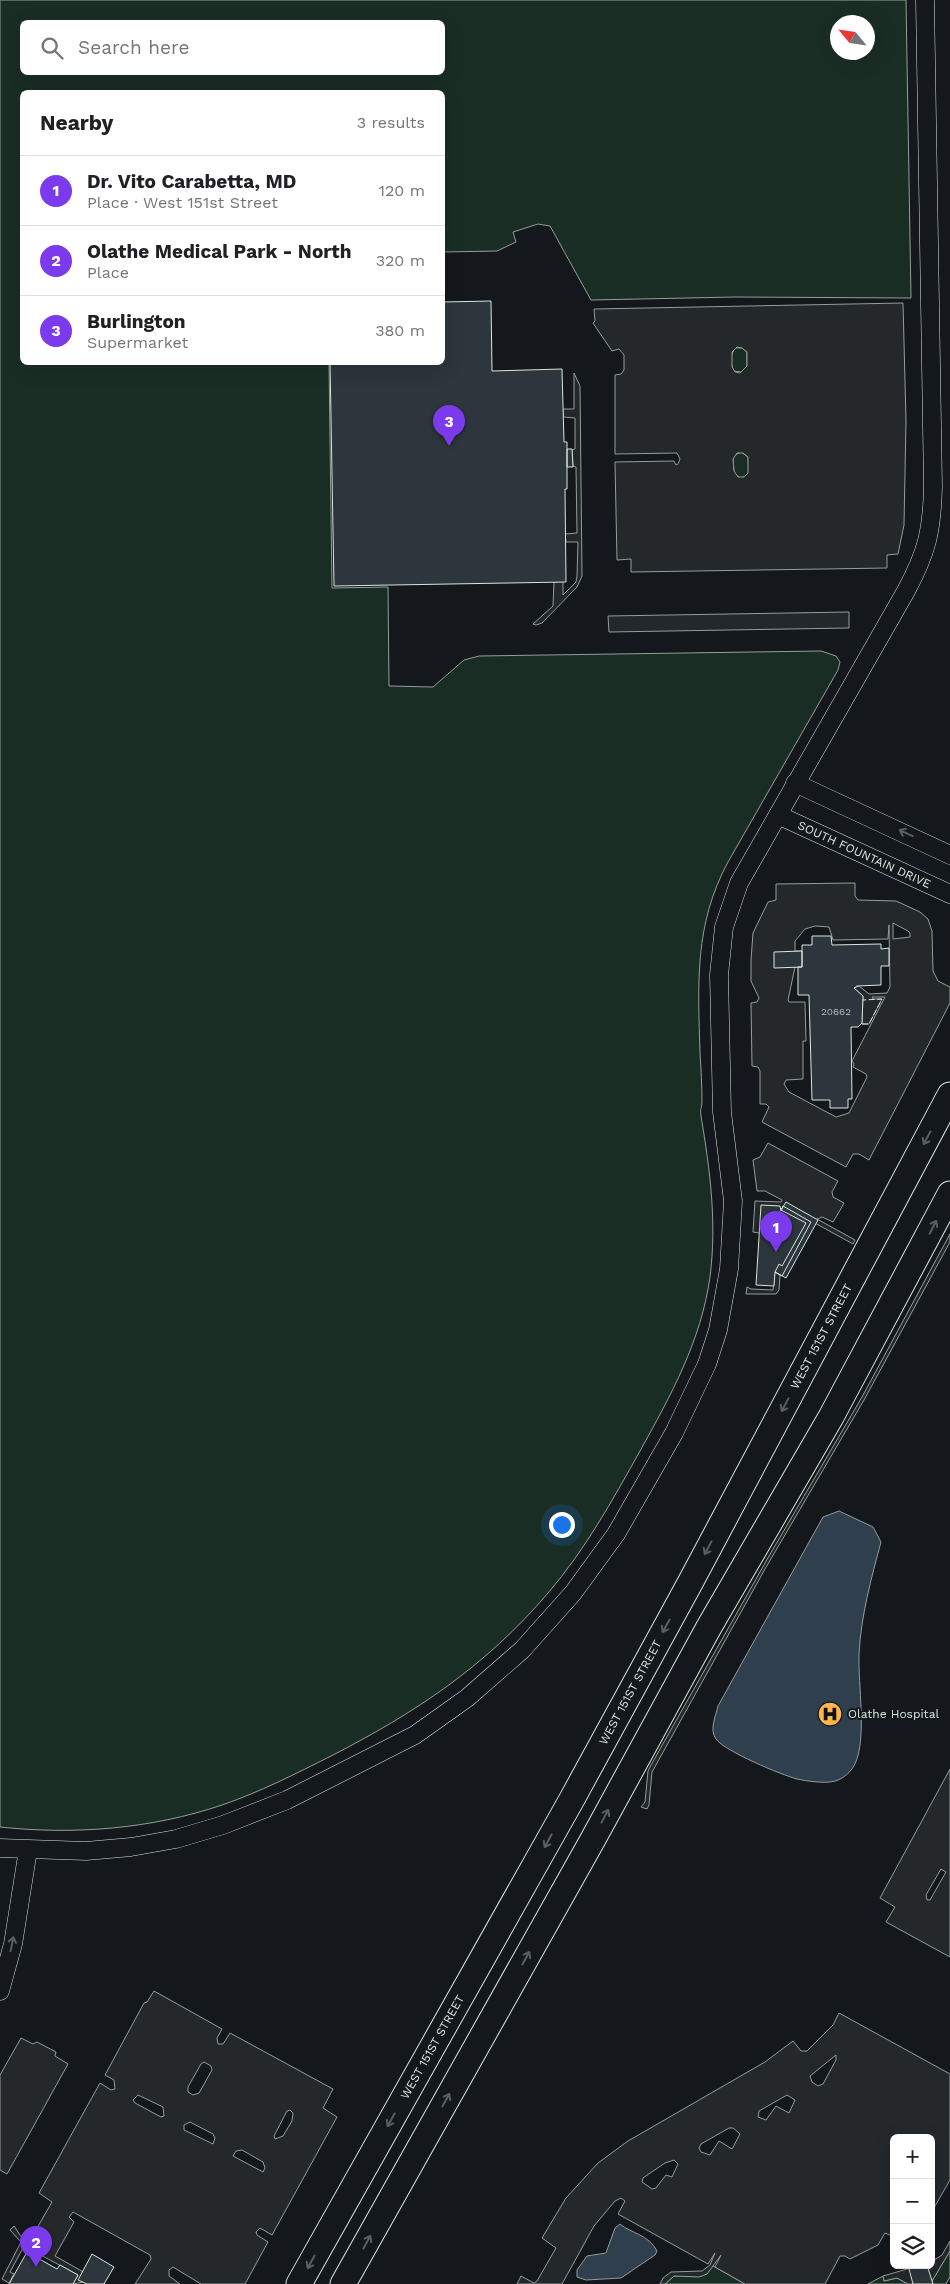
<!DOCTYPE html>
<html lang="en">
<head>
<meta charset="utf-8">
<style>
  :root { --surface:#fff; --page:#f2f2f2; --text:#202124; --muted:#757577; --line:#e0e0e0; --accent:#7c3aed }
  body { margin:0; font-family:"Work Sans",sans-serif; background:var(--page); color:var(--text) }
  .controls { position:absolute; right:15px; bottom:15px; display:grid; overflow:hidden; border-radius:8px; box-shadow:0 5px 20px #0002 }
  .controls button { width:45px; height:45px; display:grid; place-items:center; padding:0; border:0; border-bottom:1px solid var(--line); background:var(--surface); color:var(--text); font:25px sans-serif }
  .compass { position:absolute; left:830px; top:15px; width:45px; height:45px; border-radius:50%; background:var(--surface); box-shadow:0 5px 20px #0002; rotate:299deg }
  .you { position:absolute; left:561px; top:1524px; width:18px; height:18px; margin:-12px; border:4px solid #fff; border-radius:50%; background:#1a73e8; box-shadow:0 0 0 8px #1a73e833 }
  .badge { display:grid; place-items:center; width:32px; height:32px; border-radius:50%; background:var(--accent); color:#fff; font-size:16px; font-weight:700 }
  .pin { position:absolute; translate:-50% -41px; filter:drop-shadow(0 1px 2px #0008) }
  .pin::after { content:''; position:absolute; top:26px; width:18px; height:15px; background:inherit; clip-path:polygon(0 0,100% 0,50% 100%) }
  .list { margin:0; padding:0; list-style:none }
  h2 { display:flex; justify-content:space-between; align-items:center; height:65px; margin:0; padding:0 20px; font-size:21px }
  h2 small { font-size:16px; font-weight:400; color:var(--muted) }
  .list li { display:grid; grid-template-columns:32px 1fr auto; gap:15px; align-items:center; box-sizing:border-box; height:70px; padding:0 20px; border-top:1px solid var(--line) }
  .list b { display:block; font-size:19px; white-space:nowrap }
  .list p { margin:0; font-size:16px; white-space:nowrap; color:var(--muted) }
  .list em { font-size:16px; font-style:normal; color:var(--muted) }
  .icon { flex:none; width:28px; height:28px; fill:none; stroke:currentColor; stroke-width:2; stroke-linecap:round; stroke-linejoin:round }
  .map { position:relative; flex:none; width:950px; height:2284px; overflow:hidden }
  .search { position:absolute; background:var(--surface); box-shadow:0 5px 20px #0002; left:20px; top:20px; width:425px; height:55px; display:flex; align-items:center; gap:12px; box-sizing:border-box; padding:0 18px; border-radius:8px; color:var(--muted); font-size:19px }
  .panel { position:absolute; background:var(--surface); box-shadow:0 5px 20px #0002; left:20px; top:90px; width:425px; height:275px; border-radius:8px }
  .map>svg:first-child { display:block }
</style>
</head>
<body>
<div class="map">
<svg width="950" height="2284" viewBox="0 0 950 2284">
  <rect width="100%" height="100%" fill="#14181c"/>
  <path fill="#1a2d24" stroke="#939e99" fill-rule="evenodd" d="M0,0H906L911,298L735,297L591,300L550,226L538,224L513,232L516,242L497,251L443,252L442,92H22V362L329,363L332,588L388,587L389,686L433,687L464,660L479,656L821,651L836,656L840,662L838,670L728,862C694,925 698,984 700,1053C701,1069 702,1086 702,1102C701,1113 700,1106 701,1116C710,1170 717,1222 710,1277C701,1341 671,1395 640,1451C612,1501 585,1550 548,1593C486,1666 415,1713 331,1756C295,1774 260,1792 222,1805C151,1829 74,1835 0,1827ZM22,22H442V72H22ZM838,22H868V52H838Z
    M736,348H742L747,352V366L741,372L734,371C730,364 730,353 736,348Z
    M741,452L748,457L749,472L746,476L740,478L734,473L733,459L735,455Z
    M950,2251V2277L946,2284H933L932,2281Z
    M713,2266L745,2284H665L674,2276H701Z
    M883,2276L884,2281L897,2278L908,2284H868Z"/>
  <path fill="#24282b" stroke="#939e99" fill-rule="evenodd" d="M903,303L906,421L904,525L898,554L887,555V568L631,572V559L617,560L615,462L674,461L676,465L678,464L680,459L677,453L615,454V375L621,374L624,370V355L619,349L612,351L593,323L595,321L594,309ZM737,347L742,348L747,352V366L740,373L735,372L732,367V352ZM737,453H743L748,457V473L744,477H738L734,471L733,459Z
    M574,373L580,386L582,576L577,587L542,623L536,625L533,624L553,606L554,582L563,581V595L576,582L577,576L578,542H566L565,534L577,533L576,467L573,466L572,450L575,449V418L563,417V409H574Z
    M849,612V628L609,632L608,616Z
    M855,883V896L858,900L896,901L920,912L928,919L932,931L933,971L938,981L950,987V1003L869,1160L859,1154H853L846,1167L762,1122L769,1107L766,1104H760V1071L758,1067L752,1066L751,1003L757,1002L759,998L751,981V960L753,933L768,902L776,900V884ZM893,923L908,931L910,933V937L893,939ZM889,925L890,987L887,993L869,994L859,986L854,988L863,996L862,1024H869L882,999H873L872,997H885L852,1061L854,1064L853,1067L866,1074L867,1077L849,1113L836,1117L789,1092L784,1084L786,1080L803,1079V1041H806L805,1002H789L788,1000L795,967H802V951H795V941L805,929L815,926L829,927L833,940L888,939Z
    M768,1143L838,1181L832,1192L833,1197L844,1203L839,1212L833,1222L822,1217L817,1219L855,1240L853,1244L784,1206L759,1233L753,1232L755,1201L781,1202L782,1200L765,1191H757L753,1160L760,1157Z
    M950,1234V1242L864,1400L765,1569L652,1772L649,1805L647,1809L641,1807L645,1802L648,1771L651,1765L769,1556L862,1397Z
    M775,1272L780,1275L779,1290L776,1294H746L747,1287L751,1289L773,1290Z
    M950,1769V1957L886,1922L895,1907L880,1898ZM941,1869L946,1872L930,1900H927L926,1895Z
    M154,1991L222,2029L217,2038L218,2044H223L230,2033L333,2089L323,2108L337,2117L272,2235L260,2228L256,2232L257,2235L268,2242L245,2284H201L173,2267L169,2270V2276L180,2284H135L151,2259L150,2255L73,2212L69,2217L74,2222L55,2256L105,2284L84,2282L73,2284L78,2275L24,2246L10,2272L14,2274L9,2283L2,2279L21,2242L10,2230L14,2226L24,2241L34,2246L40,2235V2231L37,2228L52,2202L39,2193L100,2083L111,2090L115,2089L114,2080L105,2075L144,2003L147,2002ZM204,2062L211,2066L212,2070L199,2093L193,2095L188,2092V2087L201,2064ZM138,2095L163,2107L164,2116L161,2117L135,2103L133,2100ZM290,2110L293,2113L292,2121L283,2136L275,2139L274,2136L287,2111ZM190,2122L213,2134L215,2138L213,2144L184,2130V2125ZM242,2150L263,2162L265,2168L263,2172L233,2156L236,2151Z
    M839,2013L950,2074V2180L931,2213V2138H894V2237L885,2233L878,2245L850,2259L845,2256H840L825,2284H745L715,2267L721,2255L707,2274L699,2277L674,2276L665,2284H660L663,2278L671,2272L702,2271L710,2265L715,2253L708,2264L618,2214L625,2201L621,2198L615,2201L594,2226L562,2284H517L521,2276L534,2283L537,2281L556,2248L542,2238L566,2198L598,2163L628,2141L765,2062L793,2041L801,2051H807L833,2025ZM836,2055V2060L823,2084L818,2086L812,2082L810,2076ZM787,2095L795,2100L789,2113L776,2106L766,2120L758,2117L759,2111ZM729,2128H733L740,2134L732,2149L719,2141L710,2155L701,2152L699,2148L701,2144ZM674,2160L678,2164L672,2177L666,2175L656,2188L652,2189L642,2182L643,2178L665,2163Z
    M21,2038L33,2044L37,2042L56,2052L55,2056L68,2064L7,2174L0,2170V2075Z
    M950,2241V2251L932,2281L933,2284H908L897,2278L884,2281L883,2276L921,2265H931V2262L942,2255Z"/>
  <path fill="#2f3f4d" stroke="#939e99" d="M839,1511L873,1527L881,1542C871,1579 861,1616 859,1654C858,1685 867,1738 855,1764C851,1772 843,1779 835,1781C825,1784 807,1781 797,1779C782,1775 724,1751 716,1739C709,1730 716,1715 718,1706L823,1517Z
    M620,2224C632,2234 648,2234 657,2251L655,2255L621,2278L586,2280L577,2277V2270L587,2256L606,2253L615,2228Z"/>
  <path fill="#2c363c" stroke="#d8e6dc" d="M491,301L492,371L562,369L564,442H567V489H565L566,582L334,586L330,362H442V302Z
    M567,449H572L573,467H567Z
    M812,936H831L832,945L881,944V949L889,948V966H881V985L857,986L854,988L863,996L862,1023L858,1027H851L852,1099H848V1108H830V1100H812L809,995H798V967H802V945H812Z
    M802,951V967L774,968V952Z
    M786,1202L818,1220L786,1278L775,1272L779,1264L782,1266L806,1223L781,1210Z
    M761,1205L780,1206L781,1211L783,1206L811,1222L782,1276L775,1272L774,1286L756,1285Z
    M27,2252L57,2269L60,2265L78,2275L73,2284H9Z
    M92,2254L114,2267L104,2284H87L78,2280Z
    M923,2265H927L933,2284H913L909,2269Z"/>
  <g fill="none" stroke-linecap="round" stroke-linejoin="round">
    <g stroke="#d8e6dc" stroke-width="19">
      <g id="minor">
        <path d="M795,783L950,855"/>
        <path id="s1" d="M778,815L950,894"/>
        <path d="M0,1848L86,1851L131,1847L176,1839L223,1825L287,1800L415,1735L467,1698L522,1650L573,1593L616,1534L674,1433L707,1364L718,1330L729,1269L733,1201L722,1112L719,975L724,927L739,883L906,591C927,552 932,531 933,486L925,0"/>
        <path d="M0,1991L13,1944L28,1850"/>
      </g>
    </g>
    <g stroke="#d8e6dc" stroke-width="27">
      <g id="secondary">
        <path id="s2" d="M299,2284L572,1799L690,1583L950,1095"/>
        <path d="M343,2284L592,1841L709,1627L831,1417L950,1194"/>
      </g>
    </g>
    <use href="#minor" stroke="#14181c" stroke-width="18"/>
    <use href="#secondary" stroke="#14181c" stroke-width="25"/>
    <path stroke="#d8e6dc" stroke-width="1" stroke-dasharray="6 2.5" stroke-linecap="butt" d="M862,1024H869L882,999L863,1000"/>
  </g>
  <defs><path id="oneway-shaft" d="M-6 0H5M1.5-3L5.5 0L1.5 3" fill="none" stroke-width="1.6" stroke-linecap="round" stroke-linejoin="round" transform="scale(1.25)"/></defs>
  <g stroke="#59605f">
    <use href="#oneway-shaft" transform="translate(906 833) rotate(-155)"/>
    <use href="#oneway-shaft" transform="translate(927 1138) rotate(118)"/>
    <use href="#oneway-shaft" transform="translate(933 1227) rotate(-63)"/>
    <use href="#oneway-shaft" transform="translate(785 1405) rotate(118)"/>
    <use href="#oneway-shaft" transform="translate(708 1548) rotate(118)"/>
    <use href="#oneway-shaft" transform="translate(666 1626) rotate(119)"/>
    <use href="#oneway-shaft" transform="translate(605 1816) rotate(-62)"/>
    <use href="#oneway-shaft" transform="translate(548 1841) rotate(119)"/>
    <use href="#oneway-shaft" transform="translate(12 1944) rotate(-79)"/>
    <use href="#oneway-shaft" transform="translate(526 1958) rotate(-61)"/>
    <use href="#oneway-shaft" transform="translate(446 2100) rotate(-61)"/>
    <use href="#oneway-shaft" transform="translate(391 2120) rotate(119)"/>
    <use href="#oneway-shaft" transform="translate(367 2242) rotate(-61)"/>
    <use href="#oneway-shaft" transform="translate(311 2262) rotate(119)"/>
  </g>
  <defs>
    <g id="hospital-disc" transform="scale(1.25)"><circle r="9.5" fill="#ffb74d" stroke="#14181c"/><path d="M-5-5h3v3.5h4V-5h3V5h-3V1.5h-4V5h-3Z" fill="#111"/></g>
  </defs>
  <g fill-rule="evenodd">
    <use href="#hospital-disc" x="830" y="1714"/>
  </g>
  <g text-anchor="middle" dominant-baseline="central" stroke-width="4" stroke-linejoin="round" paint-order="stroke">
    <g font-size="10" fill="#adbab4">
      <text x="836" y="1011">20662</text>
    </g>
    <g font-size="12" fill="#d8e6dc" stroke="#14181c">
      <text stroke="none"><textPath href="#s1" startOffset="95">SOUTH FOUNTAIN DRIVE</textPath></text>
      <text stroke="none"><textPath href="#s2" startOffset="1082">WEST 151ST STREET</textPath></text>
      <text stroke="none"><textPath href="#s2" startOffset="678">WEST 151ST STREET</textPath></text>
      <text stroke="none"><textPath href="#s2" startOffset="272">WEST 151ST STREET</textPath></text>
    </g>
    <g font-size="12" fill="#d8e6dc" stroke="#14181c" text-anchor="start">
      <text x="848" y="1714">Olathe Hospital</text>
    </g>
  </g>
</svg>
<div class="controls">
<button>+</button>
<button>−</button>
<button><svg class="icon" aria-label="layers" viewBox="0 0 24 24"><path d="M12 4l9 5-9 5-9-5zM3 14l9 5 9-5"/></svg></button>
</div>
<svg class="compass" viewBox="-18 -18 36 36"><path d="M0-13l5 13h-10z" fill="#e53935"/><path d="M0 13l5-13h-10z" fill="#757577"/></svg>
<div class="you"></div>
<div class="pin badge" style="left:776px;top:1252px">1</div>
<div class="pin badge" style="left:36px;top:2267px">2</div>
<div class="pin badge" style="left:449px;top:446px">3</div>
<div class="search"><svg class="icon" aria-label="search" viewBox="0 0 24 24"><circle cx="10" cy="10" r="6"/><path d="M15 15l6 6"/></svg>Search here</div>
<section class="panel">
<h2>Nearby<small>3 results</small></h2>
<ul class="list">
<li><span class="badge">1</span><div><b>Dr. Vito Carabetta, MD</b><p>Place · West 151st Street</p></div><em>120 m</em></li>
<li><span class="badge">2</span><div><b>Olathe Medical Park - North</b><p>Place</p></div><em>320 m</em></li>
<li><span class="badge">3</span><div><b>Burlington</b><p>Supermarket</p></div><em>380 m</em></li>
</ul>
</section>
</div>
</body>
</html>
